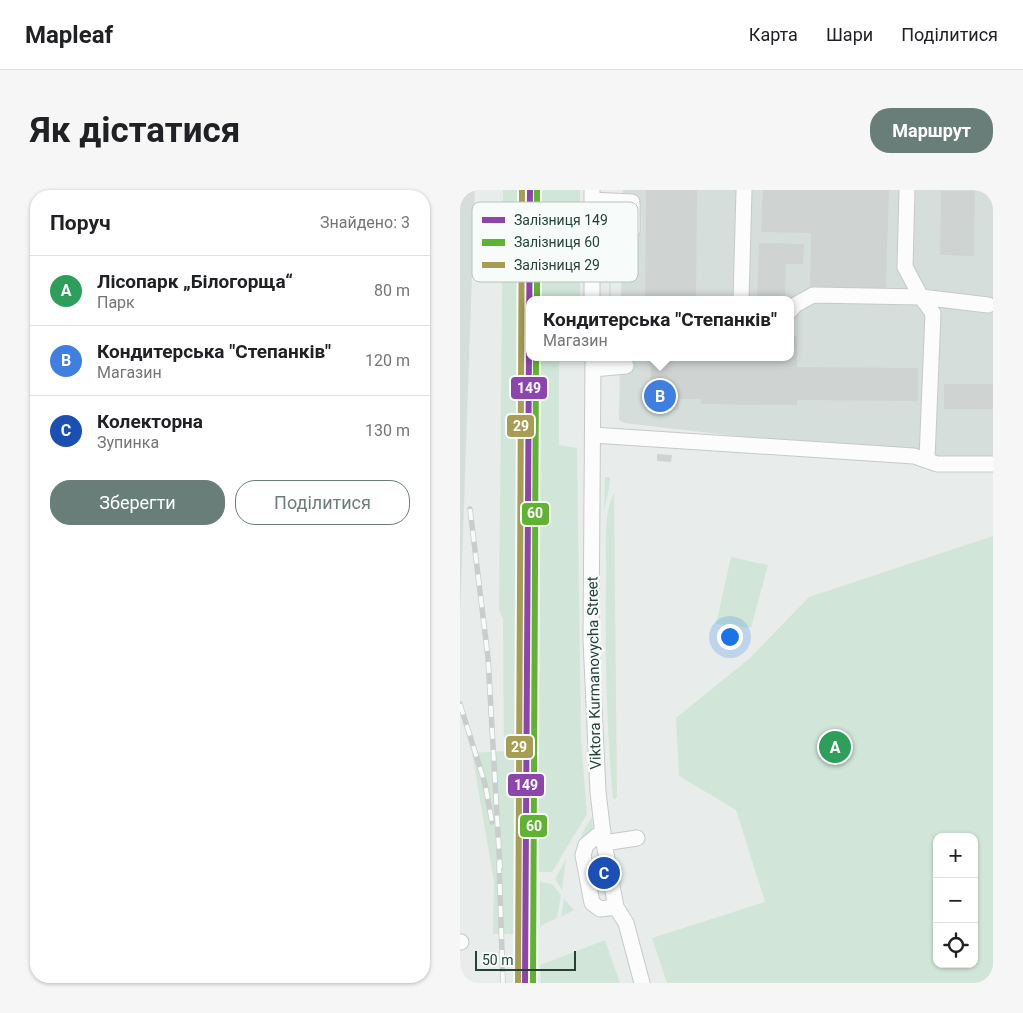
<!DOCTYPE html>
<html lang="uk">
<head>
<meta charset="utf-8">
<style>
  :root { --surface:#fff; --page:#f6f6f6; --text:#202124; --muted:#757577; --line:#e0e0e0; --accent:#697e78 }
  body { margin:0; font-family:Roboto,sans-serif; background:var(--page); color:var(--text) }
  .controls { position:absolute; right:15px; bottom:15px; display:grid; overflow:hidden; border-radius:10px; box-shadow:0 1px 4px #0004 }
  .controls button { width:45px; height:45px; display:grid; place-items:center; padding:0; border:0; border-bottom:1px solid var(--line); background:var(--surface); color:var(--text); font:25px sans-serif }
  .scale { position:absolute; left:15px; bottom:12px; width:101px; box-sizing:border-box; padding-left:5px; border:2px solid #24423a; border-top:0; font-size:14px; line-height:18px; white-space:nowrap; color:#24423a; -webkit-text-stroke:4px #f7fbf9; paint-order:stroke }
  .you { position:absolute; left:269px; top:446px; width:18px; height:18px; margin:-12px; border:4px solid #fff; border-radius:50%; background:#1a73e8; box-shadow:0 0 0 8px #1a73e833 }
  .badge { display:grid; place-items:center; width:32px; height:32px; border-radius:50%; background:var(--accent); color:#fff; font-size:16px; font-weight:700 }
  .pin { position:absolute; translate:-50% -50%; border:2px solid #fff; box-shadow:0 1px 5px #0006 }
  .popup { position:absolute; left:66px; top:106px; width:268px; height:65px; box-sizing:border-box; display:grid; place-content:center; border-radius:10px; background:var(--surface); filter:drop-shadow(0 1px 4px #0005); font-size:16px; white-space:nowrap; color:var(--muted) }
  .popup b { font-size:19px; color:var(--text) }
  .popup::after { content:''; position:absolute; left:50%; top:100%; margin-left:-10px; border:10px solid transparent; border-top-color:var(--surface) }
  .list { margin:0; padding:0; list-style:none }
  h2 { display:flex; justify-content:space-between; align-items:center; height:65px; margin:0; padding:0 20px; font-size:21px }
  h2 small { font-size:16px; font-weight:400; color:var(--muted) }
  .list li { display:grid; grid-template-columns:32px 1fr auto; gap:15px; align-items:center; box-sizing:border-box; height:70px; padding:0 20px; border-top:1px solid var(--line) }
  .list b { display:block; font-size:19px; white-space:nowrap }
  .list p { margin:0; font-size:16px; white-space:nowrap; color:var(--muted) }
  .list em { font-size:16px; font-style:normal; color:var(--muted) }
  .actions { display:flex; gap:10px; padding:15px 20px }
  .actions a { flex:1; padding:11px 0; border:1px solid var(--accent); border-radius:20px; text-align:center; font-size:18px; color:var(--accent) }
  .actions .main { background:var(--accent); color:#fff }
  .icon { flex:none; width:28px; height:28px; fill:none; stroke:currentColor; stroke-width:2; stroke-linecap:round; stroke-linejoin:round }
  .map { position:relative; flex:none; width:533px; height:793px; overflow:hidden; border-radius:20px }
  header { display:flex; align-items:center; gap:30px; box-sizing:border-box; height:70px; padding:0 25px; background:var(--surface); border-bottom:1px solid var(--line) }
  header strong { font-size:24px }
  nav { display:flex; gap:28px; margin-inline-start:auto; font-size:18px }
  .intro { display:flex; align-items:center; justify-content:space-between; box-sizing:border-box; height:120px; padding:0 30px }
  h1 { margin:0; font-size:35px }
  .button { padding:12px 22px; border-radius:20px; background:var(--accent); color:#fff; font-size:18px; font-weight:700 }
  main { display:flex; gap:30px; padding:0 30px }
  aside { flex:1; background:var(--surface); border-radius:20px; box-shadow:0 1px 4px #0004 }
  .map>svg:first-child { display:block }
</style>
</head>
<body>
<header>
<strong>Mapleaf</strong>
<nav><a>Карта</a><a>Шари</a><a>Поділитися</a></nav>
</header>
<div class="intro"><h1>Як дістатися</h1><a class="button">Маршрут</a></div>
<main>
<aside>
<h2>Поруч<small>Знайдено: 3</small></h2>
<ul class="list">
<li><span class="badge" style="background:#2e9e5b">A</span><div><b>Лісопарк „Білогорща“</b><p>Парк</p></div><em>80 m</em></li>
<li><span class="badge" style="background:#3f7fe0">B</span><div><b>Кондитерська &quot;Степанків&quot;</b><p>Магазин</p></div><em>120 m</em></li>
<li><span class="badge" style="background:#1a4fb4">C</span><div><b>Колекторна</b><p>Зупинка</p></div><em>130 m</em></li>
</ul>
<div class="actions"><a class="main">Зберегти</a><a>Поділитися</a></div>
</aside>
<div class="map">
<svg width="533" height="793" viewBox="0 0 533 793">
  <rect width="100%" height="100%" fill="#e8edeb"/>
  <path fill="#d6dedb" d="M0,0H15L0,428Z
    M163,0H533V276L164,233L159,230L160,167H330V110H161Z"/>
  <path fill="#d1e6d8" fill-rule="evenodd" d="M43,0H120V110H70V167H99V255L117,258L121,549L127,624L92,682H73L72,744H33L34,692L12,563L44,561L43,429L39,420Z
    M151,18V110H149V34L144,32L143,25Z
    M145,287H150L149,298L144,321Z
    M154,303L157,607L155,610L153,608C146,534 145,460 146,386C147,360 142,327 154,303Z
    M533,346V793H207L192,748L305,712L276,620L219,586L216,528L290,468L349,407ZM477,647H514V774H477Z
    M271,367L308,375L291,438L256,434Z
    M132,627L133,640L120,655L122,643Z
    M106,669L102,700L95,689Z
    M80,692L92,694L101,705L97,728L80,736Z
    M104,708L114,720L101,727Z
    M145,750L160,793H81L80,775Z"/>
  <path fill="#cfd4d2" d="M186,0H237L236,110H185Z
    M303,0H429L426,101L350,99L351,43L301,42Z
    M481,1H515L514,66L480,65Z
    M299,53L344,54L343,74H326L325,110H297Z
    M330,146H337V177L458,178V211L337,210V215L241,214V209H219V220H191V170H185V167H330Z
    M484,194H533V219H484Z
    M197,264L212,265L211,272L197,271Z"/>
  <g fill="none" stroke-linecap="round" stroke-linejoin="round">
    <g stroke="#c5cac8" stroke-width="17">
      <path id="minor" d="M132,0V110
        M447,0L445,77L461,107L473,123L467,269
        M132,10L172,12V41
        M281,110L284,0
        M330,121L335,115L353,105L461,107L528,115
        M133,167L131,450L138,602L144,653L156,717L166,733L182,793
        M133,179L166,176
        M133,245L454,266L477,274H533
        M143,641L126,655L123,665L132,713L140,719L156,717
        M144,653L177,648
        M0,752H1"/>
    </g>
    <use href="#minor" stroke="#fcfcfc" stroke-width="15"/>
    <g stroke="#c9cdcc" stroke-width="5.5">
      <path id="rail" d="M10,319L28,468L40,678
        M0,514L25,594L32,632
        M39,672L43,793"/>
    </g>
    <use href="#rail" stroke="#f7fbf9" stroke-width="4" stroke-dasharray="11" stroke-linecap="butt"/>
    <g stroke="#f7fbf9" stroke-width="10">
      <path id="rail-1" d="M65,793L70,0"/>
    </g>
    <g stroke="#f7fbf9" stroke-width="10">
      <path id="rail-2" d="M77,110V0
        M73,793L76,167"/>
    </g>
    <g stroke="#f7fbf9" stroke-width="10">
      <path id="rail-3" d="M58,793L62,0"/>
    </g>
    <use href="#rail-1" stroke="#8e44ad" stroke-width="6"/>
    <use href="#rail-2" stroke="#60b332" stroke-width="6"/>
    <use href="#rail-3" stroke="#a79d54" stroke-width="6"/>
  </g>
  <g text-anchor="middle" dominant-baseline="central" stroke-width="5" stroke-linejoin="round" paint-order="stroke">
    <g font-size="15" fill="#24423a" stroke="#f7fbf9">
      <text transform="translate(134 483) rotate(-91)">Viktora Kurmanovycha Street</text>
    </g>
  </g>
  <rect x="12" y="12" width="166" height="80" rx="8" fill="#f7fbf9" stroke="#b8c4c0" stroke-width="1"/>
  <rect x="22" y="27" width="23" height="6" fill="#8e44ad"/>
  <rect x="22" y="49" width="23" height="7" fill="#60b332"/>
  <rect x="22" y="72" width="23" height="6" fill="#a79d54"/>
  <g font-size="14" fill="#24423a">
    <text x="54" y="35">Залізниця 149</text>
    <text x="54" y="57">Залізниця 60</text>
    <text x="54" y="80">Залізниця 29</text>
  </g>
  <g stroke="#f7fbf9" stroke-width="2">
    <rect x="50" y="186" width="38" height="24" rx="5" fill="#8e44ad"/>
    <rect x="46" y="224" width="29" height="24" rx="5" fill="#a79d54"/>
    <rect x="61" y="312" width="29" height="24" rx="5" fill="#60b332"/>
    <rect x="45" y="545" width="29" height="24" rx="5" fill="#a79d54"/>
    <rect x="47" y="583" width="38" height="24" rx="5" fill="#8e44ad"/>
    <rect x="59" y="624" width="29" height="24" rx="5" fill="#60b332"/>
  </g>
  <g font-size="14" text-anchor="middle" font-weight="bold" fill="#fff">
    <text x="69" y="203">149</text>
    <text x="61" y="241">29</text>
    <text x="75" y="328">60</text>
    <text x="59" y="562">29</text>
    <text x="66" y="600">149</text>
    <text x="74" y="641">60</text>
  </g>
</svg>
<div class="controls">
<button>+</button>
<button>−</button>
<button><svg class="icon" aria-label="locate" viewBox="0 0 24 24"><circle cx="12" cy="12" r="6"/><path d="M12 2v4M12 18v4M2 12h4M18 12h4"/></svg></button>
</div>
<div class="scale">50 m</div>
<div class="you"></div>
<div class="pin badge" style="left:375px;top:557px;background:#2e9e5b">A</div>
<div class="pin badge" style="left:200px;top:206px;background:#3f7fe0">B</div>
<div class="popup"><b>Кондитерська &quot;Степанків&quot;</b>Магазин</div>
<div class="pin badge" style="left:144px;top:683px;background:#1a4fb4">C</div>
</div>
</main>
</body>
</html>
